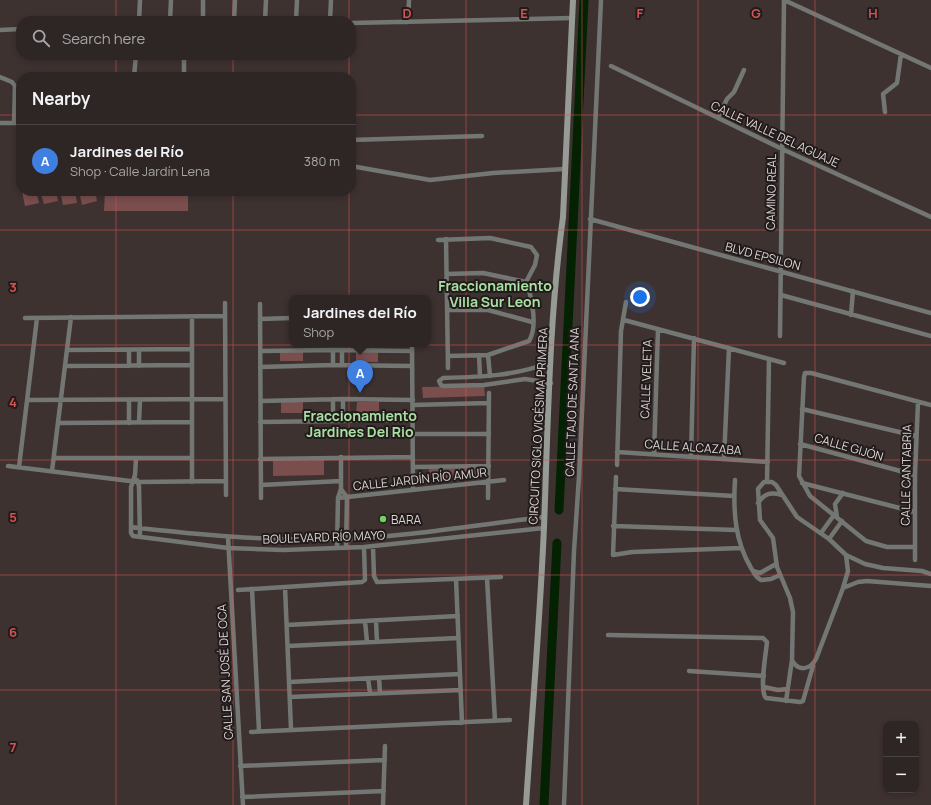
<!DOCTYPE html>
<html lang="en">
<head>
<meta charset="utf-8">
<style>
  :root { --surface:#2e2625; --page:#3a3232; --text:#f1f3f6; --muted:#a7a5a7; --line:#494342; --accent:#6ed360 }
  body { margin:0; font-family:Manrope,sans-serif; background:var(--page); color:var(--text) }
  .controls { position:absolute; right:12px; bottom:12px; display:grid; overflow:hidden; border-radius:8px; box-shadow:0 2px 6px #0003 }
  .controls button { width:36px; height:36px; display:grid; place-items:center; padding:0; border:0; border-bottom:1px solid var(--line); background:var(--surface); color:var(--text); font:20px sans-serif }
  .you { position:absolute; left:640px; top:297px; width:14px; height:14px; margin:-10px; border:3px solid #fff; border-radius:50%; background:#1a73e8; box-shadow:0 0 0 6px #1a73e833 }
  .badge { display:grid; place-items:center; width:26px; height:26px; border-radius:50%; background:var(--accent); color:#fff; font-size:13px; font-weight:700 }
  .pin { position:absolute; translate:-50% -33px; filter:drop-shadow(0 1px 2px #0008) }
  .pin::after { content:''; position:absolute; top:21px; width:14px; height:12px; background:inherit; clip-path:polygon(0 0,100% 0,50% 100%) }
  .popup { position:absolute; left:289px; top:295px; width:142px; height:52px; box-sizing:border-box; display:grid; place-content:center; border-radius:8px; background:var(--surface); filter:drop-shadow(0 1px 3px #0005); font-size:13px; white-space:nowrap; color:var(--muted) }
  .popup b { font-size:15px; color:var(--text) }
  .popup::after { content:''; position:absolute; left:50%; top:100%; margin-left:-8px; border:8px solid transparent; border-top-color:var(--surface) }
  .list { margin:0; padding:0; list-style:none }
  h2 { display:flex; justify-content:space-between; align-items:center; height:52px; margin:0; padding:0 16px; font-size:17px }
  h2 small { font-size:13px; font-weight:400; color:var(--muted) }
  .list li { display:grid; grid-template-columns:26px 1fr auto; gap:12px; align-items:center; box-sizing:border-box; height:72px; padding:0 16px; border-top:1px solid var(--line) }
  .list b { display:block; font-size:15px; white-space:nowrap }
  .list p { margin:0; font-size:13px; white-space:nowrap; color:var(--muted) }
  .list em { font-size:13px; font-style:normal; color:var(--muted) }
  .icon { flex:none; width:22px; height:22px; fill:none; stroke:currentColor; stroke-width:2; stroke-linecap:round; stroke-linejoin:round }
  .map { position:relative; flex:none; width:931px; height:805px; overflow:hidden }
  .search { position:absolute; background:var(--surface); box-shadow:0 2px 6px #0003; left:16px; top:16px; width:340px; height:44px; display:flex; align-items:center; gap:10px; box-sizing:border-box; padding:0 14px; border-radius:16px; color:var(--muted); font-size:15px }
  .panel { position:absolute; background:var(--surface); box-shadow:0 2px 6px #0003; left:16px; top:72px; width:340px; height:124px; border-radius:16px }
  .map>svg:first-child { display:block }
</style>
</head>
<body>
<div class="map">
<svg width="931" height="805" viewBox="0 0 931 805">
  <rect width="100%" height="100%" fill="#3e3231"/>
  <path fill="#7b4e4e" d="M22,191H36L39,203L25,206Z
    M40,191H56L58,201L44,204Z
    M60,191H75L77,203L63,205Z
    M79,191H95L97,201L82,205Z
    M105,191H188V211H104Z
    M280,349H303V361H280Z
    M356,350H378V362H356Z
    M484,386L485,396L423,398L422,387Z
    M281,401H303V413H281Z
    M357,402H379V414H356Z
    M324,460V475L273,476V461Z
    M485,468V475L430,481L429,469Z"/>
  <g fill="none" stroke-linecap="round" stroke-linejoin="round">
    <path stroke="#042202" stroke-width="9" d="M559,510L584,0
      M544,805L557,543"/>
    <path stroke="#737773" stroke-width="4.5" d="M139,21L140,0
      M170,21L171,0
      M203,21V0
      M234,21L235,0
      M265,21L266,0
      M296,21L297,0
      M330,21L331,0
      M408,22L409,0
      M351,23L572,18
      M0,30L21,29
      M611,66L782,149L931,217
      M0,77L12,82L15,86L14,123
      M134,77L136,55
      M184,77V55
      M885,112L883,94L897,83L901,54
      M718,118L727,99L734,92L744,70
      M0,123H21
      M351,140L482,136
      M351,166L430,180L493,173L565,169
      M590,219L931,313
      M446,239L448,368
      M438,240L490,238L531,247L537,255L535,265L526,282C532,297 538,327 529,341L488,355L448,356
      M447,274L483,273L526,282
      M781,295L931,336
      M225,303L226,495
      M260,304L261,498
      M447,310H488L532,322
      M851,315L853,291
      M192,317V482
      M25,318L225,316
      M260,319L292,318
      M624,320L784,363
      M780,336L784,0L931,68
      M412,344L413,490
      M67,350L192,349
      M139,350V366
      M260,351L333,350L412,351
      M479,355L480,377
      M488,355L490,376
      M333,365V350
      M342,365V350
      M65,366L192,365
      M129,366V350
      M260,367L333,365L412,366
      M551,383L525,379L484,385L443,386L441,385L439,381L443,378C480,377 516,376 551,362
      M343,399V421
      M27,400L225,399
      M261,401L343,399L413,400
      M413,405L489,403
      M802,409L916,436
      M333,421V399
      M139,422L140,400
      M260,422L413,420
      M58,423L192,422
      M129,423V401
      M413,434H489
      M800,444L915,475
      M617,452L768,462
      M654,454L658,329
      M691,457L694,338
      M54,458H192
      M136,458L135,475L131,487V533L133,536L228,548L283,550L364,547L544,528
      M260,459L413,457
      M724,459L729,348
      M617,465L621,331L626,302
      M8,466L138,482L226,481
      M19,467L37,318
      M413,467L489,466
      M52,471L71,317
      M616,477L613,555L632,552L741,548
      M137,480L139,486L140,537
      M735,480C733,512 735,541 751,568C755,574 755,577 761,580L771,579L780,575
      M767,482L769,359
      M802,483L915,512
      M261,485L341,481
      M341,489L347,497L346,548
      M615,489L734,496
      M338,498L504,480
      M488,498L489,393
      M758,503C765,493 770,492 782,495
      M837,517L835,504L843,493
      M613,526L736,530
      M131,527C200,535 267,541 336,539C406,537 475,525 544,517
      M821,533L834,515
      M228,537L243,805
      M829,539L842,521
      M373,547L374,576L377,582L501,577
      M915,547H887L866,541L810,496L799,476L804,377L805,373H811L931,405
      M337,548L338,498L341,489V457
      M846,555L848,571L843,588L816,659C810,670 798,672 792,660L793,612L790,598L777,567L773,538L760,520L758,489L764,482H772L776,485L797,517L829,539L846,555L865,564L883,568L922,571L931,574
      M915,560V475L918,402
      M753,571L760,573L776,564
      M487,578L495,721
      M456,579L462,723
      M285,587L291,729
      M843,588L858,582L867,581L931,586
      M252,589L259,731
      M238,590L362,582L365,580L364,547
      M365,621L367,642
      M376,621L377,642
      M287,625L458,616
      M608,635L763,638L767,642C766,653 759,691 766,698L800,702L803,701L813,666
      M288,646L458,638
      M689,671L764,676
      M368,678L370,693
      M379,678L380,693
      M289,682L460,674
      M764,687L778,690L787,689
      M290,697L461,690
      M786,701L792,660
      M251,732L510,720
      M240,766L385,760
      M242,797L384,791
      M383,805L385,746
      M564,805L574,551L579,477L601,0"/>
    <path stroke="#969c95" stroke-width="6" d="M526,805C532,713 540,620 544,527C548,424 549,319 563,217L573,0"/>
  </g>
  <path fill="none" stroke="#d85353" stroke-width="1" stroke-opacity="0.55" d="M116,0V21M233,0V21M349,0V21M466,0V805M582,0V805M698,0V805M815,0V805M116,55V77M233,55V77M349,55V77M0,115H21M351,115H931M116,191V805M233,191V805M349,191V805M0,230H931M0,345H931M0,460H931M0,575H931M0,690H931"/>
  <circle fill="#6ed360" stroke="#211b1b" stroke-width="1.5" cx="383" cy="519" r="4"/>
  <g text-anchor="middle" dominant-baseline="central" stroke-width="4" stroke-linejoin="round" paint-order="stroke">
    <g font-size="12" fill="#ddd5d4" stroke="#211b1b">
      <text transform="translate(775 134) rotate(25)">CALLE VALLE DEL AGUAJE</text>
      <text transform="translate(771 192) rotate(-89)">CAMINO REAL</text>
      <text transform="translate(763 256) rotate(15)">BLVD EPSILON</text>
      <text transform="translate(646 379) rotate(-88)">CALLE VELETA</text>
      <text transform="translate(572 402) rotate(-88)">CALLE TAJO DE SANTA ANA</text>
      <text transform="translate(538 426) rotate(-87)">CIRCUITO SIGLO VIGÉSIMA PRIMERA</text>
      <text transform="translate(693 447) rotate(4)">CALLE ALCAZABA</text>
      <text transform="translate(849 447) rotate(16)">CALLE GIJÓN</text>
      <text transform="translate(906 475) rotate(-89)">CALLE CANTABRIA</text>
      <text transform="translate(420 479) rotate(-6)">CALLE JARDÍN RÍO AMUR</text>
      <text transform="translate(324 537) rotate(-2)">BOULEVARD RÍO MAYO</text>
      <text transform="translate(225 672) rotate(-93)">CALLE SAN JOSÉ DE OCA</text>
    </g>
    <g font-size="12" fill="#ddd5d4" stroke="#211b1b" text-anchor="start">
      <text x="391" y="519">BARA</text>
    </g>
    <g font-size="14" font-weight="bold" fill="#abe0a3" stroke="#211b1b">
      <text x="495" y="285">Fraccionamiento<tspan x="495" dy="16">Villa Sur Leon</tspan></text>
      <text x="360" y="415">Fraccionamiento<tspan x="360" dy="16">Jardines Del Rio</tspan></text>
    </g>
  </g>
  <g font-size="13" text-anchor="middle" font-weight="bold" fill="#d85353" stroke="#211b1b" stroke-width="4" stroke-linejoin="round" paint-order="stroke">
    <text x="407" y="18">D</text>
    <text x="524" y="18">E</text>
    <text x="640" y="18">F</text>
    <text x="756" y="18">G</text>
    <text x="873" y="18">H</text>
    <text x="13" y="292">3</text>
    <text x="13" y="407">4</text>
    <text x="13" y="522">5</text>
    <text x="13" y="637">6</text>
    <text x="13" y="752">7</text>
  </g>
</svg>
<div class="controls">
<button>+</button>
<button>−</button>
</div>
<div class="you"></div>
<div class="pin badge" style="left:360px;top:393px;background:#3f7fe0">A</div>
<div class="popup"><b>Jardines del Río</b>Shop</div>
<div class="search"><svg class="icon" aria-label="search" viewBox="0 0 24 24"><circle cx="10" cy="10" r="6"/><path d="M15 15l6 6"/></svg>Search here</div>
<section class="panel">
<h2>Nearby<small></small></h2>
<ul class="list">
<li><span class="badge" style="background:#3f7fe0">A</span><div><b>Jardines del Río</b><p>Shop · Calle Jardín Lena</p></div><em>380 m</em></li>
</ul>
</section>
</div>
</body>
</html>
